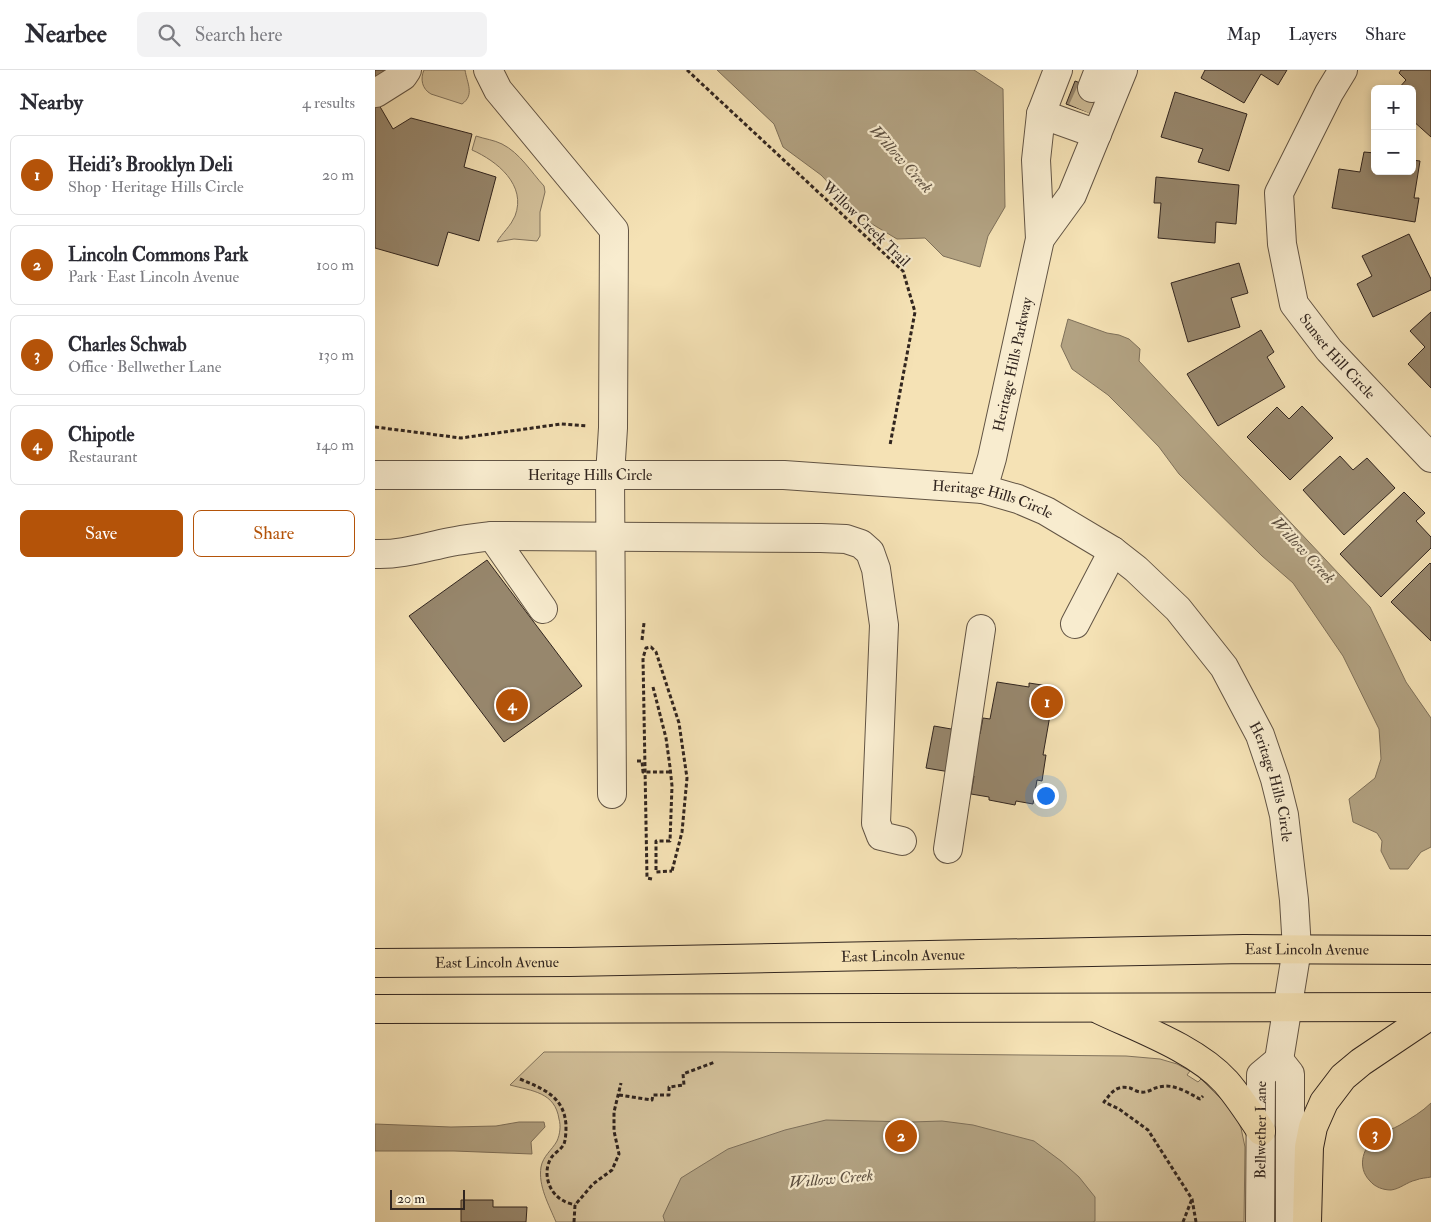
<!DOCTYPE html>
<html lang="en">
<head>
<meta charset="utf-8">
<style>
  :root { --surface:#fff; --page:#f2f2f3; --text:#2b2b33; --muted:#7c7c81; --line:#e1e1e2; --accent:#b45309 }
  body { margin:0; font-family:"IM FELL Double Pica",serif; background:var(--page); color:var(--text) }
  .controls { position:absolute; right:15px; top:15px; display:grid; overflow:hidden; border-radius:8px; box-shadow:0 2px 8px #0003 }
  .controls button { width:45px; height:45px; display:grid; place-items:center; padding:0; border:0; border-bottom:1px solid var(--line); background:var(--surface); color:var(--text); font:25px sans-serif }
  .scale { position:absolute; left:15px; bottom:12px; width:75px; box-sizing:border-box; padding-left:5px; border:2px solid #31251f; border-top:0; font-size:14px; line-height:18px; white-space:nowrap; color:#31251f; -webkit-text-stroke:4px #f8eccf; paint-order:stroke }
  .you { position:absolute; left:670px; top:725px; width:18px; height:18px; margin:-12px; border:4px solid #fff; border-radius:50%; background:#1a73e8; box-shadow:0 0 0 8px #1a73e833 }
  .badge { display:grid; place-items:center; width:32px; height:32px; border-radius:50%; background:var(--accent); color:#fff; font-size:16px; font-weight:700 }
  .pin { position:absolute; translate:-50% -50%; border:2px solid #fff; box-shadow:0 1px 5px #0006 }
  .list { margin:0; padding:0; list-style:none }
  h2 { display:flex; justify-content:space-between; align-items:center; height:65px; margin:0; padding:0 20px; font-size:21px }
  h2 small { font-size:16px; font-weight:400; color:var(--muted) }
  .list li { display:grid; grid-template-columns:32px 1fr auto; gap:15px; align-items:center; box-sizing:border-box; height:80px; margin:0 10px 10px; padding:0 10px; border:1px solid var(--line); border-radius:8px }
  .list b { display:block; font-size:19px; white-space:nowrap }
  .list p { margin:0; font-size:16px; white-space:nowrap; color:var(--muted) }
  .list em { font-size:16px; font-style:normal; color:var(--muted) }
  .actions { display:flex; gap:10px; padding:15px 20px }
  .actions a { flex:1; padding:11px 0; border:1px solid var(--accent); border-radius:8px; text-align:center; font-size:18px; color:var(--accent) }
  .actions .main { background:var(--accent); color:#fff }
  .icon { flex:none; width:28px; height:28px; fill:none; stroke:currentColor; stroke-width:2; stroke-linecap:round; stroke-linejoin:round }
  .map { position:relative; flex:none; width:1056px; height:1152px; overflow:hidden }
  header { display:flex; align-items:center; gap:30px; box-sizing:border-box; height:70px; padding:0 25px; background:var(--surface); border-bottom:1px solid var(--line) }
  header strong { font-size:24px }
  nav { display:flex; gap:28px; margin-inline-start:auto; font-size:18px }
  .search { width:350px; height:45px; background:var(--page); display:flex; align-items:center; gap:12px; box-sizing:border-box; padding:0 18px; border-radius:8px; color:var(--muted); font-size:19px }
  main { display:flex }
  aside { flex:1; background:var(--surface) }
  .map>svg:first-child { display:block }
</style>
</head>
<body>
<header>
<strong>Nearbee</strong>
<div class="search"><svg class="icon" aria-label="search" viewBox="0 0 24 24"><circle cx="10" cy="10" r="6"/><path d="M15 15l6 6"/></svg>Search here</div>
<nav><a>Map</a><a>Layers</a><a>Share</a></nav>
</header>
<main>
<aside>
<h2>Nearby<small>4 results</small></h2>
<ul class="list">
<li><span class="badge">1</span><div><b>Heidi's Brooklyn Deli</b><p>Shop · Heritage Hills Circle</p></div><em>20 m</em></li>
<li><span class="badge">2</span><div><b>Lincoln Commons Park</b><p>Park · East Lincoln Avenue</p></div><em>100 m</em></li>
<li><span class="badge">3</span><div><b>Charles Schwab</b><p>Office · Bellwether Lane</p></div><em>130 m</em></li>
<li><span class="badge">4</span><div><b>Chipotle</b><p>Restaurant</p></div><em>140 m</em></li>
</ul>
<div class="actions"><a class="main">Save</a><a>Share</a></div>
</aside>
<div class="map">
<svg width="1056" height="1152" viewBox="0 0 1056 1152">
  <rect width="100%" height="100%" fill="#f5e2b5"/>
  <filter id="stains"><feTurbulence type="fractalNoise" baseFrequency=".004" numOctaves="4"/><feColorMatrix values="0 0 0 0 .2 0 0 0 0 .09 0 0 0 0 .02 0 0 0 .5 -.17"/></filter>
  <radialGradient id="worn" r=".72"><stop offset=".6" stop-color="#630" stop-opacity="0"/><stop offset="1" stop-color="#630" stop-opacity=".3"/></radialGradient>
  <path fill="#d4c29c" stroke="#82745e" d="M49,0H90C92,13 100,25 87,34L56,24C47,19 45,9 49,0Z
    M101,66C110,69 119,70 127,74C145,83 156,102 169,116L170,122L165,142V166L162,171L139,169L122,172C127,163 136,156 140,146C152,115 122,91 97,80Z
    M169,982H348L751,986L785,989L802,994L815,1001L812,1005L823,1012L826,1009L851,1034L861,1047L866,1058L870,1077L869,1152H181C174,1135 163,1116 166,1097C168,1086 177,1080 182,1071C185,1064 186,1056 184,1049C180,1022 157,1021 135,1015Z"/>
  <path fill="#b2a282" stroke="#7e705a" d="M342,0H599L628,19L630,137L613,166L605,197L568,186L550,168L522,169L487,148L446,105L408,77L399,54Z
    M693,249L732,263L744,265L754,269L765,279L764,291L995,537L1031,612L1056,648V777L1046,782L1033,799H1015L1006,781L1007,771L1002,763L978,752L974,729L1000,708L1006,689L1005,673L1004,659L968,586L918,513L887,486L804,404L784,377L753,345L733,325L697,299L686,276Z
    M1056,1033V1107C1051,1108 1046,1108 1041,1110C1032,1112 1025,1119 1016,1120C1008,1120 1000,1117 995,1111C981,1097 988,1075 1004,1065C1010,1061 1018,1059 1025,1055C1036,1048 1047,1042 1056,1033Z
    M451,1050L536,1052L567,1051L598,1055L659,1071L686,1091L704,1107L720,1127V1151L718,1152H290L288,1146L306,1108L353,1079L410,1060Z
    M144,1052H169L170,1057L156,1072L157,1084L79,1081H0V1054L76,1057L121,1056Z"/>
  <path fill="#97876d" stroke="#31251f" d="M0,0H16L0,14Z
    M830,0H912L903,15L886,4L869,33L826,8Z
    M1026,0H1056V67L1037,50V19H1023L1031,10L1024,3Z
    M700,11L727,21L718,44L691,34Z
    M800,22L872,44L854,101L823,92L828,79L786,67Z
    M0,28L18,59L36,48L97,64L89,97L121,107L104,171L73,162L63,196L0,178Z
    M989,82L1000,83V101H1037V90L1045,91L1039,128H1044L1040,152L957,138L964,99L985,102Z
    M781,107L864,115L861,154L841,152L840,173L783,168L786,133H779Z
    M1034,164L1056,209V220L998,247L982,214L997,206L987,186Z
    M864,193L873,223L856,228L865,257L813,272L796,213Z
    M1056,242V318L1033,294L1050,277L1035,261Z
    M886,260L899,282L892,287L910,317L843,356L812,304Z
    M927,336L958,368L915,410L872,367L902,337L914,349Z
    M965,386L978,400L992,388L1020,418L969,465L928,420Z
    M1029,422L1050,443L1041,451L1056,467V478L1006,527L965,484Z
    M112,490L207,616L129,672L34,546Z
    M1055,493L1056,494V571L1016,532Z
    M622,612L654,617V613L680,617L668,685H671L667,711L662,710L658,734L641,731L640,735L614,730V727L596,724L599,706L551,698L559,656L605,664L608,648L615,649Z
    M86,1130H118V1137H152L151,1152H86Z"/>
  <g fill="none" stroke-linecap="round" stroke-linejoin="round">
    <path stroke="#cebc97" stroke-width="28" stroke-dasharray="28 14" stroke-linecap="butt" d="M707,40L717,18"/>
    <g stroke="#625444" stroke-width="30">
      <g id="minor">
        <path d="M113,0L123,20L239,160L238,358L235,405L237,724"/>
        <path id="s1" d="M968,0L954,23L904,123L907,174L919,234L954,280L1056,388"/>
        <path d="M717,18L724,0"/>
        <path d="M1,23L28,6L32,0"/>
        <path d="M666,44L722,64"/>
        <path d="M665,169L697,125L748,0"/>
        <path id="s2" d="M0,405H409L608,419L643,429L671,441L738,481L761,499L803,539L849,597L885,665L900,709L909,745L919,830L922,879L904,990"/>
        <path id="s3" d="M608,419L617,388L665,169L661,90L666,44L683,0"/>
        <path d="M117,466L168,539"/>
        <path d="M0,484C23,485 44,479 66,474C83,470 100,468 117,466L446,468L471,469L486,474L495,482L501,499L509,555L501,753L506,766L527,771"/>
        <path d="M700,554L738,481"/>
        <path d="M573,779L606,559"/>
        <path d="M904,990L915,1004V1152"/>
        <path id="s4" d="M885,1152L886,1005L904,990"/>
      </g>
    </g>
    <g stroke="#31251f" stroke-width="30">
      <g id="major">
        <path id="s5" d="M0,893L195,892L869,879L1056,880"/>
        <path d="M0,939L1056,937"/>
        <path d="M725,940C765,959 821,979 851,1012C864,1027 875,1044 886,1061"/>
        <path d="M932,1152L934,1077L938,1057L949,1032L968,1007L986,992L1056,945"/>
      </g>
    </g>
    <path stroke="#31251f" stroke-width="3" stroke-dasharray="4 2.5" stroke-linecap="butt" d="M312,0L528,201L540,242L515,375
      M0,357L86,368L186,354L212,356
      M267,570L269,553
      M278,617L291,668L295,697L297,716L295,771H281V802L297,801
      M262,691H267L268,702H296
      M145,1009C168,1019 189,1026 191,1055C191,1060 191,1068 189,1074C186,1080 179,1083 176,1088C167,1103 174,1124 189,1131C192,1133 197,1134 200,1135
      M244,1025L277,1030L278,1025H294V1017L309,1015L308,1004L340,992
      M199,1152L200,1135L218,1114L237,1100L244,1084L239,1061V1042L246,1013
      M808,1152L817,1129
      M821,1152L817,1129L773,1060L744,1039L729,1032C737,1022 741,1015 755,1018C758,1019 762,1022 766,1022C773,1023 778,1018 784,1017C799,1013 813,1023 825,1029L828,1026"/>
    <use href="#minor" stroke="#f8eccf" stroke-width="28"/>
    <use href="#major" stroke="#f5e2b5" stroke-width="28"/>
    <path stroke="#31251f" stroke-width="3" stroke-dasharray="4 2.5" stroke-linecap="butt" d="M277,809L272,808L268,588L271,578L276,577L281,582L304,653L312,708L307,762L297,801"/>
  </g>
  <g text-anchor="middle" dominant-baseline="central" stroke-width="4.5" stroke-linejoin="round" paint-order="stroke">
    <g font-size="15" fill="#31251f" stroke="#f8eccf">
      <text transform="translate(491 154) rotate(44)">Willow Creek Trail</text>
      <text stroke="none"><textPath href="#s1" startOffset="319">Sunset Hill Circle</textPath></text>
      <text stroke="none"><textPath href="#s3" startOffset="128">Heritage Hills Parkway</textPath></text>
      <text stroke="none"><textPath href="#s2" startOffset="215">Heritage Hills Circle</textPath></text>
      <text stroke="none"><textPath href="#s2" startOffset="620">Heritage Hills Circle</textPath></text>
      <text stroke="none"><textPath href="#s2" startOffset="1040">Heritage Hills Circle</textPath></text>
      <text stroke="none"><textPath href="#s5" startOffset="932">East Lincoln Avenue</textPath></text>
      <text stroke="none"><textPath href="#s5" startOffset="528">East Lincoln Avenue</textPath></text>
      <text stroke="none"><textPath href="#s5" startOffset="122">East Lincoln Avenue</textPath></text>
      <text stroke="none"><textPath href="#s4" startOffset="92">Bellwether Lane</textPath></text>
    </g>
    <g font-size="16" font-style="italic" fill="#5e5142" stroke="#f8eccf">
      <text transform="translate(526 89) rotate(48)">Willow Creek</text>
      <text transform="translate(928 480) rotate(47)">Willow Creek</text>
      <text transform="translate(456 1109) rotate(-5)">Willow Creek</text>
    </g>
  </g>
  <rect width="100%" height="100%" filter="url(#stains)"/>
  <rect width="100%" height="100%" fill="url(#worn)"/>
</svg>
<div class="controls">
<button>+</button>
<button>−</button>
</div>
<div class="scale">20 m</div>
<div class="you"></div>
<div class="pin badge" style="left:672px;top:632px">1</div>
<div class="pin badge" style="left:526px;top:1066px">2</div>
<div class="pin badge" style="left:1000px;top:1064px">3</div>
<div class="pin badge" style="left:137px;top:635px">4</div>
</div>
</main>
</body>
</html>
